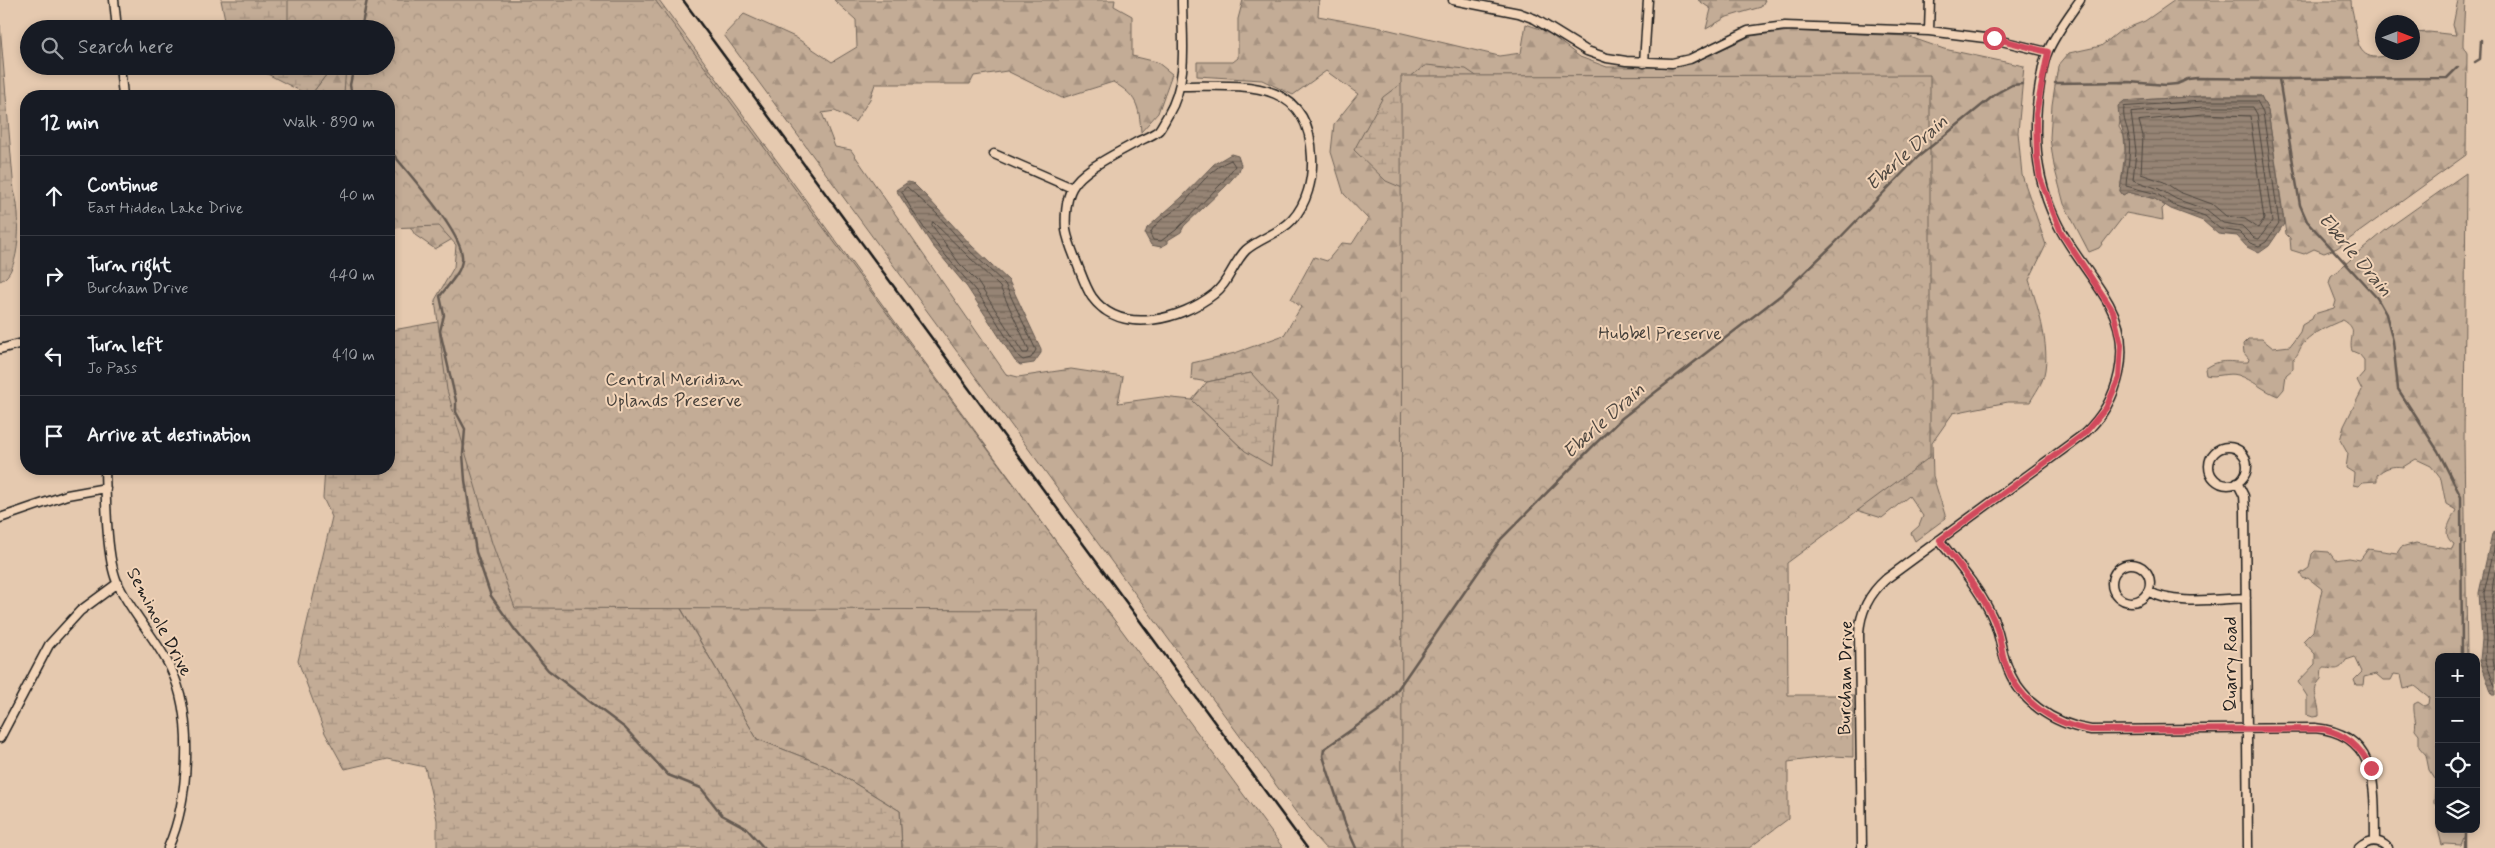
<!DOCTYPE html>
<html lang="en">
<head>
<meta charset="utf-8">
<style>
  :root { --surface:#171b24; --page:#20242c; --text:#f1f3f6; --muted:#9ea1a6; --line:#363941 }
  body { margin:0; font-family:Mynerve,sans-serif; background:var(--page); color:var(--text) }
  .controls { position:absolute; right:15px; bottom:15px; display:grid; overflow:hidden; border-radius:10px; box-shadow:0 2px 8px #0003 }
  .controls button { width:45px; height:45px; display:grid; place-items:center; padding:0; border:0; border-bottom:1px solid var(--line); background:var(--surface); color:var(--text); font:25px sans-serif }
  .compass { position:absolute; left:2375px; top:15px; width:45px; height:45px; border-radius:50%; background:var(--surface); box-shadow:0 2px 8px #0003; rotate:90deg }
  .stop { position:absolute; width:15px; height:15px; margin:-11px; border:4px solid #d1495b; border-radius:50%; background:#fff }
  .stop.end { background:#d1495b; border-color:#fff; box-shadow:0 1px 5px #0008 }
  .list { margin:0; padding:0; list-style:none }
  h2 { display:flex; justify-content:space-between; align-items:center; height:65px; margin:0; padding:0 20px; font-size:21px }
  h2 small { font-size:16px; font-weight:400; color:var(--muted) }
  .list li { display:grid; grid-template-columns:32px 1fr auto; gap:15px; align-items:center; box-sizing:border-box; height:80px; padding:0 20px; border-top:1px solid var(--line) }
  .list b { display:block; font-size:19px; white-space:nowrap }
  .list p { margin:0; font-size:16px; white-space:nowrap; color:var(--muted) }
  .list em { font-size:16px; font-style:normal; color:var(--muted) }
  .icon { flex:none; width:28px; height:28px; fill:none; stroke:currentColor; stroke-width:2; stroke-linecap:round; stroke-linejoin:round }
  .map { position:relative; flex:none; width:2495px; height:848px; overflow:hidden }
  .search { position:absolute; background:var(--surface); box-shadow:0 2px 8px #0003; left:20px; top:20px; width:375px; height:55px; display:flex; align-items:center; gap:12px; box-sizing:border-box; padding:0 18px; border-radius:28px; color:var(--muted); font-size:19px }
  .panel { position:absolute; background:var(--surface); box-shadow:0 2px 8px #0003; left:20px; top:90px; width:375px; height:385px; border-radius:20px }
  .map>svg:first-child { display:block }
</style>
</head>
<body>
<div class="map">
<svg width="2495" height="848" viewBox="0 0 2495 848">
  <defs>
    <pattern id="forest-firs" width="22" height="20" patternUnits="userSpaceOnUse" patternTransform="scale(1.25)"><rect width="22" height="20" fill="#c3ac96"/><path d="M5 1l3.5 6h-7zM16 11l3.5 6h-7z" fill="#a79381"/></pattern>
    <pattern id="wetland-marsh" width="20" height="14" patternUnits="userSpaceOnUse" patternTransform="scale(1.25)"><rect width="20" height="14" fill="#c3ac96"/><path d="M1 5h8M5 5V1M11 12h8M15 12V8" fill="none" stroke="#a79381"/></pattern>
    <pattern id="park-crowns" width="20" height="18" patternUnits="userSpaceOnUse" patternTransform="scale(1.25)"><rect width="20" height="18" fill="#c3ac96"/><path d="M2 6a3 3 0 1 1 6 0M12 15a3 3 0 1 1 6 0" fill="none" stroke="#a79381"/></pattern>
    <pattern id="water-rules" width="6" height="5" patternUnits="userSpaceOnUse" patternTransform="scale(1.25)"><rect width="6" height="5" fill="#968474"/><path d="M0 2.5h6" fill="none" stroke="#7a6b5e"/></pattern>
  </defs>
  <rect width="100%" height="100%" fill="#e5c9af"/>
  <filter id="ink" filterUnits="userSpaceOnUse"><feTurbulence type="fractalNoise" baseFrequency=".02" numOctaves="2"/><feDisplacementMap in="SourceGraphic" scale="10" xChannelSelector="R" yChannelSelector="G"/><feConvolveMatrix kernelMatrix="1 2 1 2 8 2 1 2 1" color-interpolation-filters="sRGB"/></filter>
  <g filter="url(#ink)">
    <path fill="url(#forest-firs)" stroke="#706459" d="M366,0H659L1281,848H902L900,811L826,766L757,739L463,233L435,249L415,235L389,190V96H310L333,66H386V29Z
      M834,0H1115L1114,6L1132,16V56L1157,62L1172,74L1158,113L1141,132C1139,105 1137,96 1113,82L1062,98L1007,71L974,76L970,84H875L870,99L855,122L835,111L822,113L835,147L851,150L1006,374L1018,377L1071,369L1123,377L1118,403L1162,397L1192,400L1245,451L1251,373L1207,382L1191,379L1192,363L1235,353L1284,335L1301,307L1291,299L1314,257L1327,261L1342,243L1352,244L1368,219L1344,194L1331,152L1334,124L1358,94L1326,71L1293,95L1262,80L1197,76V62H1233L1238,58V19L1243,0H1319L1318,16L1377,27L1499,56L1521,53L1526,24L1546,31L1580,57L1607,67H1674L1699,60L1751,36L1790,31L1907,36L1944,49L2024,66L2018,132L2022,175L2046,245L2029,280C2038,307 2053,354 2042,381C2039,388 2034,395 2030,402H2008L1953,413L1932,443L1933,476L1946,518L1915,541L1911,533L1919,526L1923,516L1909,496L1882,518L1856,510L1832,520L1448,848H1325L1309,830L724,35L744,14L795,37L832,62L857,47L856,20Z
      M1698,0H1765L1761,7L1727,17L1706,29L1711,9Z
      M2175,0H2351C2351,8 2353,12 2354,19C2357,33 2355,55 2374,57C2382,58 2390,53 2397,53C2402,52 2407,53 2412,52L2413,33L2429,32L2456,35L2453,25L2458,0H2465L2463,41V46L2467,53L2466,155L2337,248L2324,253L2314,249L2304,254L2291,250L2290,238L2286,234L2268,111L2261,96H2203L2124,101L2119,127L2124,136L2125,152L2120,191L2123,195L2128,192L2155,199L2165,206L2162,209L2163,220L2126,213L2099,248L2089,252L2064,204L2054,166L2050,138L2052,105L2058,66L2069,53L2101,46L2120,31L2145,21Z
      M2466,173L2464,442L2467,657H2439V829H2467L2461,845L2445,844L2442,845L2437,826V808L2434,802L2435,779L2429,770L2426,755L2419,747V735L2415,730C2417,721 2413,714 2414,704L2418,702L2424,706L2428,704L2429,697L2415,686L2404,689L2401,675L2394,674L2391,680H2383L2376,674L2364,677L2363,685H2356L2354,680L2362,672L2355,657L2346,660C2339,673 2335,668 2322,668L2321,679C2309,692 2320,701 2319,716L2313,717L2307,715V696L2298,682L2315,664V654L2303,641L2313,631L2322,589L2308,578L2304,579L2300,574L2309,568L2312,554L2315,551L2329,552L2335,560L2349,558L2360,560L2368,549L2397,553L2401,547L2416,543L2452,549L2454,544C2440,535 2451,521 2456,510L2446,504L2441,479L2431,466L2416,459L2403,467C2393,465 2384,468 2377,475V481L2363,482L2358,486L2353,485L2354,473L2346,468L2348,454L2340,440L2344,426L2362,390L2357,380L2364,372V360L2359,354L2352,351C2348,336 2360,330 2343,320C2328,326 2315,332 2304,343C2299,348 2299,355 2293,359V369L2286,375L2284,389L2278,396C2264,391 2253,380 2238,375C2227,372 2217,378 2206,375L2205,369C2222,357 2229,363 2248,362L2249,359L2244,353L2243,344L2248,339H2262L2273,348L2290,346L2300,332L2302,325L2312,319L2314,314L2334,308L2336,301L2329,283L2331,276L2387,229Z"/>
    <path fill="url(#wetland-marsh)" stroke="#706459" d="M221,0H366L371,29H227Z
      M0,25L14,191C21,209 22,274 0,281Z
      M1426,65L1466,69L1509,98L1447,207L1386,181L1354,150L1383,97Z
      M252,66H333L310,96Z
      M493,312L667,585L757,739L826,766L900,811L902,848H437V820L425,767L388,759L345,769L325,733L298,661L332,517L323,498L325,469H389V336L393,330Z
      M1251,373L1277,402L1271,466L1245,451L1192,400L1207,382Z"/>
    <path fill="url(#park-crowns)" stroke="#706459" d="M288,0H655L1283,848H1037L1036,610L515,608L492,543L447,390L435,300L454,267L456,245L439,226L389,228V96H344V94L346,66H386V29H288Z
      M1930,75V457L1787,563L1788,695H1853V757L1833,756L1788,762V819L1749,848H1402L1401,76Z"/>
    <path fill="url(#water-rules)" stroke="#655a51" d="M2203,96H2261L2268,111L2284,224L2269,246L2259,253L2247,247L2237,236L2218,234L2203,221L2171,209L2155,199L2128,192L2123,195L2120,191C2122,175 2128,152 2124,136C2121,124 2119,120 2118,106L2124,101Z
      M1231,154L1238,156L1241,165L1239,171L1225,187L1184,226L1181,232L1168,240V243L1161,247L1151,245L1145,234L1147,228L1181,198L1214,164Z
      M908,182L913,183L926,196L972,246L1009,281L1041,349V353L1034,363L1020,365L1015,361L967,287L932,245L896,190Z
      M2495,532V695H2492L2480,660L2482,639L2479,593L2492,534Z"/>
    <g fill="none" stroke-linecap="round" stroke-linejoin="round">
      <path stroke="#4d463f" stroke-width="1" d="M2204,101H2257L2263,112L2279,223L2266,242L2259,246L2250,243L2239,232L2220,229L2205,216L2173,205L2157,194L2126,186C2127,170 2131,154 2129,138C2128,127 2122,120 2124,107Z
        M2204,107H2253L2257,114L2272,221L2259,239L2254,238L2242,226L2223,223L2207,210L2176,199L2159,189L2133,180L2136,151L2131,113Z
        M2204,114L2250,116L2264,219L2258,228L2245,219L2226,216L2212,204L2179,192L2164,182L2141,174L2143,136L2139,121Z
        M1231,160L1235,166L1222,183L1176,230L1161,241L1153,240L1150,234C1156,219 1174,213 1185,202C1197,188 1213,166 1231,160Z
        M907,187L937,214L969,250L1005,284L1036,350L1031,358L1023,360L1019,357C1003,334 989,305 970,284C946,256 918,225 902,192Z
        M933,222L1000,287L1029,350L1028,353H1023L977,281L959,263L932,225Z
        M2495,545L2484,593L2487,639L2485,659L2495,687
        M2495,572C2489,598 2494,613 2494,638C2494,650 2491,657 2495,669"/>
      <path stroke="#655a51" stroke-width="2.5" d="M361,29L367,0
        M2475,62L2480,59L2481,40
        M2279,79L2447,78L2458,67
        M2055,83L2129,82L2166,85L2177,84L2188,79L2197,78L2279,79L2300,205L2307,221L2377,298L2386,314L2393,341L2398,389L2438,451L2461,497L2462,657
        M352,96L350,85L354,66
        M389,149C405,170 466,236 462,260C461,273 448,285 440,296L444,315L440,331L456,401V412L465,429L463,454L465,480L476,552L491,596L515,630L548,670L625,728L668,775L701,788L722,815L746,828L764,848
        M2465,829V848
        M1356,848L1345,823L1323,756L1324,749L1381,709L1393,696L1501,539L1596,443L1622,418L1781,295L1833,245L1918,157L1997,93L2012,85L2022,84"/>
      <g stroke="#1c1c1c" stroke-width="11">
        <path id="minor" d="M114,0L117,29
          M1453,0L1519,13L1535,19L1587,51L1607,58L1626,61L1672,63L1690,59L1748,31L1785,26L1929,31L1993,39L2047,52
          M1929,31L1930,0
          M1644,63L1648,0
          M120,66L123,96
          M1181,86C1241,86 1309,76 1312,157C1313,179 1307,204 1292,220C1279,234 1260,238 1246,250C1233,263 1228,284 1214,294C1182,319 1121,337 1092,297C1086,288 1082,276 1078,266C1074,255 1068,242 1066,230C1065,218 1066,199 1072,188C1082,169 1118,153 1137,142C1143,139 1154,135 1159,130C1162,126 1165,120 1168,115C1189,80 1182,40 1182,0
          M994,154L1072,188
          M0,349L26,342
          M2209 466a19 19 0 1 1 38 0a19 19 0 1 1-38 0Z
          M105,469C106,498 106,556 117,582C131,613 157,639 171,669C194,717 189,801 168,848
          M2237,482L2244,496L2245,509L2248,848
          M0,518L67,495L106,488
          M1939,540C1957,563 1977,586 1990,612C1999,628 2000,646 2006,663C2018,701 2053,724 2091,730L2315,728C2381,734 2374,792 2375,841
          M2112 583a19 19 0 1 1 38 0a19 19 0 1 1-38 0Z
          M2148,591C2172,606 2218,599 2246,598
          M0,738L49,645L80,611L118,583
          M1862,848L1859,634C1860,612 1869,594 1886,579L2084,434C2120,401 2133,348 2109,304C2093,275 2070,251 2056,221C2035,178 2032,131 2040,84C2042,74 2043,61 2048,51C2056,33 2069,16 2080,0
          M2359,848C2369,839 2379,839 2388,848"/>
      </g>
      <use href="#minor" stroke="#f2d4b8" stroke-width="8"/>
      <path stroke="#1c1c1c" stroke-width="2.5" d="M683,0L1307,848"/>
    </g>
  </g>
  <g fill="none" stroke-linecap="round" stroke-linejoin="round" filter="url(#ink)">
    <path stroke="#d1495b" stroke-width="6" d="M1994,38L2048,52L2036,114L2037,157L2040,178L2061,232L2113,311L2121,345L2119,378L2106,408L2084,434L1940,540C1957,563 1977,586 1990,612C1998,626 2000,640 2003,656C2014,698 2050,724 2091,730L2323,729C2346,734 2361,747 2371,768"/>
  </g>
  <g text-anchor="middle" dominant-baseline="central" stroke-width="4" stroke-linejoin="round" paint-order="stroke">
    <g font-size="18" fill="#46403a" stroke="#f2d4b8">
      <text x="1660" y="334">Hubbel Preserve</text>
      <text x="674" y="380">Central Meridian<tspan x="674" dy="21">Uplands Preserve</tspan></text>
    </g>
    <g font-size="18" fill="#1c1c1c" stroke="#f2d4b8">
      <text transform="translate(159 622) rotate(62)">Seminole Drive</text>
      <text transform="translate(2231 664) rotate(-90)">Quarry Road</text>
      <text transform="translate(1846 678) rotate(-89)">Burcham Drive</text>
    </g>
    <g font-size="19" font-style="italic" fill="#4d463f" stroke="#f2d4b8">
      <text transform="translate(1907 153) rotate(-42)">Eberle Drain</text>
      <text transform="translate(2355 255) rotate(50)">Eberle Drain</text>
      <text transform="translate(1604 421) rotate(-42)">Eberle Drain</text>
    </g>
  </g>
</svg>
<div class="controls">
<button>+</button>
<button>−</button>
<button><svg class="icon" aria-label="locate" viewBox="0 0 24 24"><circle cx="12" cy="12" r="6"/><path d="M12 2v4M12 18v4M2 12h4M18 12h4"/></svg></button>
<button><svg class="icon" aria-label="layers" viewBox="0 0 24 24"><path d="M12 4l9 5-9 5-9-5zM3 14l9 5 9-5"/></svg></button>
</div>
<svg class="compass" viewBox="-18 -18 36 36"><path d="M0-13l5 13h-10z" fill="#e53935"/><path d="M0 13l5-13h-10z" fill="#9ea1a6"/></svg>
<div class="stop" style="left:1994px;top:38px"></div>
<div class="stop end" style="left:2371px;top:768px"></div>
<div class="search"><svg class="icon" aria-label="search" viewBox="0 0 24 24"><circle cx="10" cy="10" r="6"/><path d="M15 15l6 6"/></svg>Search here</div>
<section class="panel">
<h2>12 min<small>Walk · 890 m</small></h2>
<ul class="list">
<li><svg class="icon" aria-label="ahead" viewBox="0 0 24 24"><path d="M12 20V5M6 11l6-6 6 6"/></svg><div><b>Continue</b><p>East Hidden Lake Drive</p></div><em>40 m</em></li>
<li><svg class="icon" aria-label="right" viewBox="0 0 24 24"><path d="M7 20v-9h11M14 6l5 5-5 5"/></svg><div><b>Turn right</b><p>Burcham Drive</p></div><em>440 m</em></li>
<li><svg class="icon" aria-label="left" viewBox="0 0 24 24"><path d="M17 20v-9H6M10 6l-5 5 5 5"/></svg><div><b>Turn left</b><p>Jo Pass</p></div><em>410 m</em></li>
<li><svg class="icon" aria-label="arrive" viewBox="0 0 24 24"><path d="M6 21V4h12l-3 4 3 4H6"/></svg><div><b>Arrive at destination</b></div></li>
</ul>
</section>
</div>
</body>
</html>
